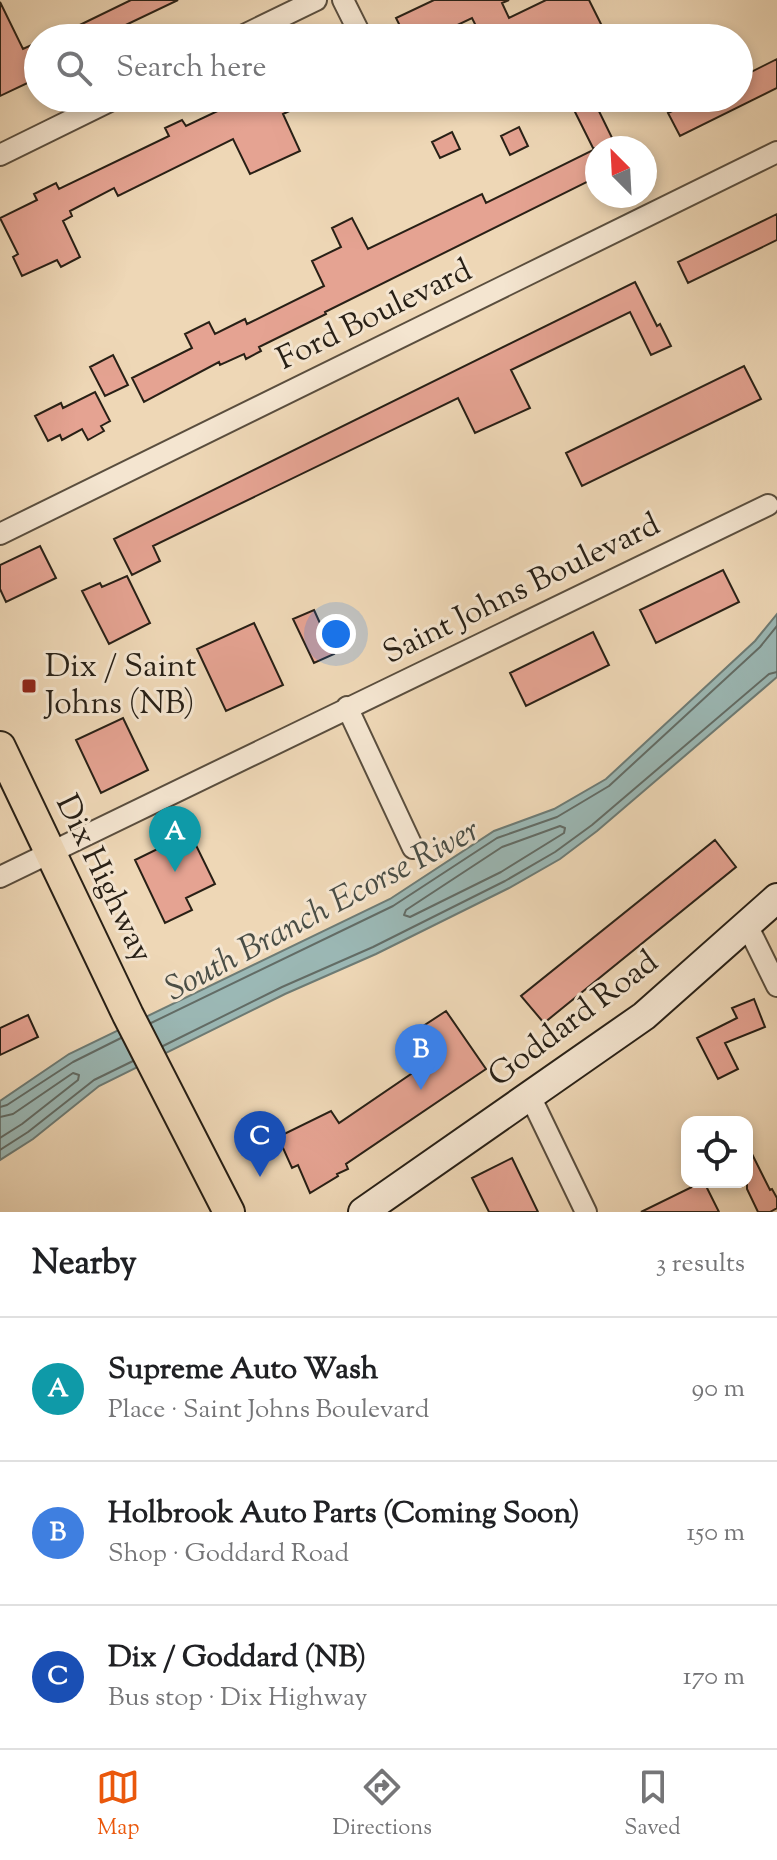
<!DOCTYPE html>
<html lang="en">
<head>
<meta charset="utf-8">
<style>
  :root { --surface:#fff; --page:#f6f6f6; --text:#202124; --muted:#757577; --line:#e0e0e0; --accent:#ea580c }
  body { margin:0; font-family:"Sorts Mill Goudy",serif; background:var(--page); color:var(--text) }
  .controls { position:absolute; right:24px; bottom:24px; display:grid; overflow:hidden; border-radius:16px; box-shadow:0 4px 12px #0003 }
  .controls button { width:72px; height:72px; display:grid; place-items:center; padding:0; border:0; border-bottom:2px solid var(--line); background:var(--surface); color:var(--text); font:40px sans-serif }
  .compass { position:absolute; left:585px; top:136px; width:72px; height:72px; border-radius:50%; background:var(--surface); box-shadow:0 4px 12px #0003; rotate:336deg }
  .you { position:absolute; left:336px; top:634px; width:28px; height:28px; margin:-20px; border:6px solid #fff; border-radius:50%; background:#1a73e8; box-shadow:0 0 0 12px #1a73e833 }
  .badge { display:grid; place-items:center; width:52px; height:52px; border-radius:50%; background:var(--accent); color:#fff; font-size:26px; font-weight:700 }
  .pin { position:absolute; translate:-50% -66px; filter:drop-shadow(0 2px 4px #0008) }
  .pin::after { content:''; position:absolute; top:42px; width:28px; height:24px; background:inherit; clip-path:polygon(0 0,100% 0,50% 100%) }
  .list { margin:0; padding:0; list-style:none }
  h2 { display:flex; justify-content:space-between; align-items:center; height:104px; margin:0; padding:0 32px; font-size:34px }
  h2 small { font-size:26px; font-weight:400; color:var(--muted) }
  .list li { display:grid; grid-template-columns:52px 1fr auto; gap:24px; align-items:center; box-sizing:border-box; height:144px; padding:0 32px; border-top:2px solid var(--line) }
  .list b { display:block; font-size:30px; white-space:nowrap }
  .list p { margin:0; font-size:26px; white-space:nowrap; color:var(--muted) }
  .list em { font-size:26px; font-style:normal; color:var(--muted) }
  .icon { flex:none; width:44px; height:44px; fill:none; stroke:currentColor; stroke-width:2; stroke-linecap:round; stroke-linejoin:round }
  .map { position:relative; flex:none; width:777px; height:1212px; overflow:hidden }
  .search { position:absolute; background:var(--surface); box-shadow:0 4px 12px #0003; left:24px; right:24px; top:24px; height:88px; display:flex; align-items:center; gap:20px; box-sizing:border-box; padding:0 28px; border-radius:44px; color:var(--muted); font-size:30px }
  .sheet { height:536px; background:var(--surface) }
  nav { display:flex; justify-content:space-around; align-items:center; box-sizing:border-box; height:112px; border-top:2px solid var(--line); background:var(--surface); font-size:22px; color:var(--muted) }
  nav a { display:grid; justify-items:center; gap:4px }
  nav .on { color:var(--accent) }
  .map>svg:first-child { display:block }
</style>
</head>
<body>
<div class="map">
<svg width="777" height="1212" viewBox="0 0 777 1212">
  <rect width="100%" height="100%" fill="#eed7b6"/>
  <filter id="stains"><feTurbulence type="fractalNoise" baseFrequency=".0025" numOctaves="4"/><feColorMatrix values="0 0 0 0 .2 0 0 0 0 .09 0 0 0 0 .02 0 0 0 .5 -.17"/></filter>
  <radialGradient id="worn" r=".72"><stop offset=".6" stop-color="#630" stop-opacity="0"/><stop offset="1" stop-color="#630" stop-opacity=".3"/></radialGradient>
  <path fill="#9bb8b5" stroke="#6d7b75" stroke-width="2" d="M777,614V677L597,831L560,859L509,888L376,954L285,994L99,1086L33,1139L0,1160V1101L69,1054L390,899L494,831L554,809L606,779L755,641Z"/>
  <g fill="none" stroke-linecap="round" stroke-linejoin="round">
    <path stroke="#626c66" stroke-width="2" d="M560,826L565,828L564,833L501,872L410,917L404,915L406,910L502,847Z
      M151,1023L393,906L497,838L557,817L609,786L760,647L777,626
      M163,1046L282,987L373,947L505,881L555,852L592,825L769,674L777,672
      M0,1107L7,1105L73,1062L121,1038
      M0,1117L13,1114L73,1073L79,1075L78,1080L22,1124L0,1138
      M0,1150L28,1132L94,1080L133,1061"/>
  </g>
  <path fill="#e5a392" stroke="#282016" stroke-width="2" d="M131,0H178L113,31L116,38H53Z
    M434,0H509L502,3L509,18L546,0H589L608,38H482L472,18L430,38H406L396,18Z
    M0,2L23,49L38,42V78L0,96Z
    M777,59V88L680,136L668,113L700,98H739V78Z
    M245,98H317L283,114L300,151L250,174L233,139L118,196L114,188L70,211L72,216L63,221L80,257L61,267L57,260L22,276L13,257L18,254L0,218L37,200L34,194L56,183L59,189L169,136L165,128L182,120L186,126Z
    M594,101L617,148H593L574,110Z
    M519,127L528,146L510,155L501,136Z
    M452,132L460,149L440,158L432,142Z
    M597,148V177L325,312L326,314L259,347L261,351L246,359L244,354L220,365L219,362L144,402L132,378L192,348L185,334L209,322L215,334L245,319L247,324L324,286L312,261L341,247L332,228L352,218L368,249L482,194L486,203Z
    M777,214V240L688,283L678,262Z
    M635,282L657,326L660,324L671,346L651,355L630,312L511,370L530,408L475,433L458,398L153,546L160,561L132,575L114,539Z
    M113,355L128,385L105,396L90,367Z
    M744,366L761,399L582,486L566,453Z
    M95,392L110,421L101,426L104,431L88,440L82,429L62,440L60,435L48,441L35,416L61,403L63,408Z
    M40,546L56,578L6,602L0,589V565Z
    M723,570L739,602L656,643L640,610Z
    M127,576L150,623L109,644L82,591L100,583L102,587Z
    M314,610L334,654L314,663L293,619Z
    M254,623L283,685L226,711L197,649Z
    M593,632L609,665L526,706L510,673Z
    M123,718L148,770L101,793L76,740Z
    M190,833L215,884L186,898L192,910L165,923L135,860Z
    M715,840L736,867L544,1023L521,996Z
    M754,999L765,1027L725,1043L738,1069L718,1079L697,1038L737,1018L732,1008Z
    M446,1011L486,1069L346,1164L348,1169L337,1174L338,1176L310,1193L298,1165L292,1168L278,1137L331,1111L339,1123L430,1061L411,1034Z
    M28,1015L38,1037L0,1055V1028Z
    M747,1144L770,1190L772,1189L777,1198V1208L770,1212H758L747,1189Z
    M512,1158L538,1212H489L472,1178Z
    M704,1182L719,1212H641L702,1182Z"/>
  <g fill="none" stroke-linecap="round" stroke-linejoin="round">
    <g stroke="#5a4e3e" stroke-width="24">
      <path id="street" d="M343,0L362,38
        M238,38L316,0
        M0,155L116,98
        M0,534L777,152
        M347,707L413,848
        M0,877L768,505
        M747,925L777,986
        M530,1096L586,1212"/>
    </g>
    <g stroke="#282016" stroke-width="32">
      <path id="secondary" d="M363,1212L644,1016L777,898"/>
    </g>
    <g stroke="#282016" stroke-width="34">
      <path id="primary" d="M0,747L128,1015L229,1212"/>
    </g>
    <use href="#street" stroke="#f4e5d0" stroke-width="20"/>
    <use href="#secondary" stroke="#f4e5d0" stroke-width="28"/>
    <use href="#primary" stroke="#eed7b6" stroke-width="30"/>
  </g>
  <rect fill="#8f2418" stroke="#f4e5d0" stroke-width="3" x="21" y="678" width="16" height="16" rx="4"/>
  <g text-anchor="middle" dominant-baseline="central" stroke-width="6" stroke-linejoin="round" paint-order="stroke">
    <g font-size="32" fill="#282016" stroke="#f4e5d0">
      <text transform="translate(375 316) rotate(-26)">Ford Boulevard</text>
      <text transform="translate(522 590) rotate(-26)">Saint Johns Boulevard</text>
      <text transform="translate(103 879) rotate(64)">Dix Highway</text>
      <text transform="translate(574 1020) rotate(-37)">Goddard Road</text>
    </g>
    <g font-size="32" fill="#282016" stroke="#f4e5d0" text-anchor="start">
      <text x="45" y="668">Dix / Saint<tspan x="45" dy="37">Johns (NB)</tspan></text>
    </g>
    <g font-size="34" font-style="italic" fill="#4a4e46" stroke="#f4e5d0">
      <text transform="translate(323 911) rotate(-28)">South Branch Ecorse River</text>
    </g>
  </g>
  <rect width="100%" height="100%" filter="url(#stains)"/>
  <rect width="100%" height="100%" fill="url(#worn)"/>
</svg>
<div class="controls">
<button><svg class="icon" aria-label="locate" viewBox="0 0 24 24"><circle cx="12" cy="12" r="6"/><path d="M12 2v4M12 18v4M2 12h4M18 12h4"/></svg></button>
</div>
<svg class="compass" viewBox="-18 -18 36 36"><path d="M0-13l5 13h-10z" fill="#e53935"/><path d="M0 13l5-13h-10z" fill="#757577"/></svg>
<div class="you"></div>
<div class="pin badge" style="left:175px;top:872px;background:#0f9aa8">A</div>
<div class="pin badge" style="left:421px;top:1090px;background:#3f7fe0">B</div>
<div class="pin badge" style="left:260px;top:1177px;background:#1a4fb4">C</div>
<div class="search"><svg class="icon" aria-label="search" viewBox="0 0 24 24"><circle cx="10" cy="10" r="6"/><path d="M15 15l6 6"/></svg>Search here</div>
</div>
<section class="sheet">
<h2>Nearby<small>3 results</small></h2>
<ul class="list">
<li><span class="badge" style="background:#0f9aa8">A</span><div><b>Supreme Auto Wash</b><p>Place · Saint Johns Boulevard</p></div><em>90 m</em></li>
<li><span class="badge" style="background:#3f7fe0">B</span><div><b>Holbrook Auto Parts (Coming Soon)</b><p>Shop · Goddard Road</p></div><em>150 m</em></li>
<li><span class="badge" style="background:#1a4fb4">C</span><div><b>Dix / Goddard (NB)</b><p>Bus stop · Dix Highway</p></div><em>170 m</em></li>
</ul>
</section>
<nav>
<a class="on"><svg class="icon" aria-label="map" viewBox="0 0 24 24"><path d="M3 6l6-2 6 2 6-2v14l-6 2-6-2-6 2zM9 4v14M15 6v14"/></svg>Map</a>
<a><svg class="icon" aria-label="directions" viewBox="0 0 24 24"><path d="M12 3l9 9-9 9-9-9zM9 14v-3h6M13 9l2 2-2 2"/></svg>Directions</a>
<a><svg class="icon" aria-label="saved" viewBox="0 0 24 24"><path d="M7 4h10v16l-5-4-5 4z"/></svg>Saved</a>
</nav>
</body>
</html>
